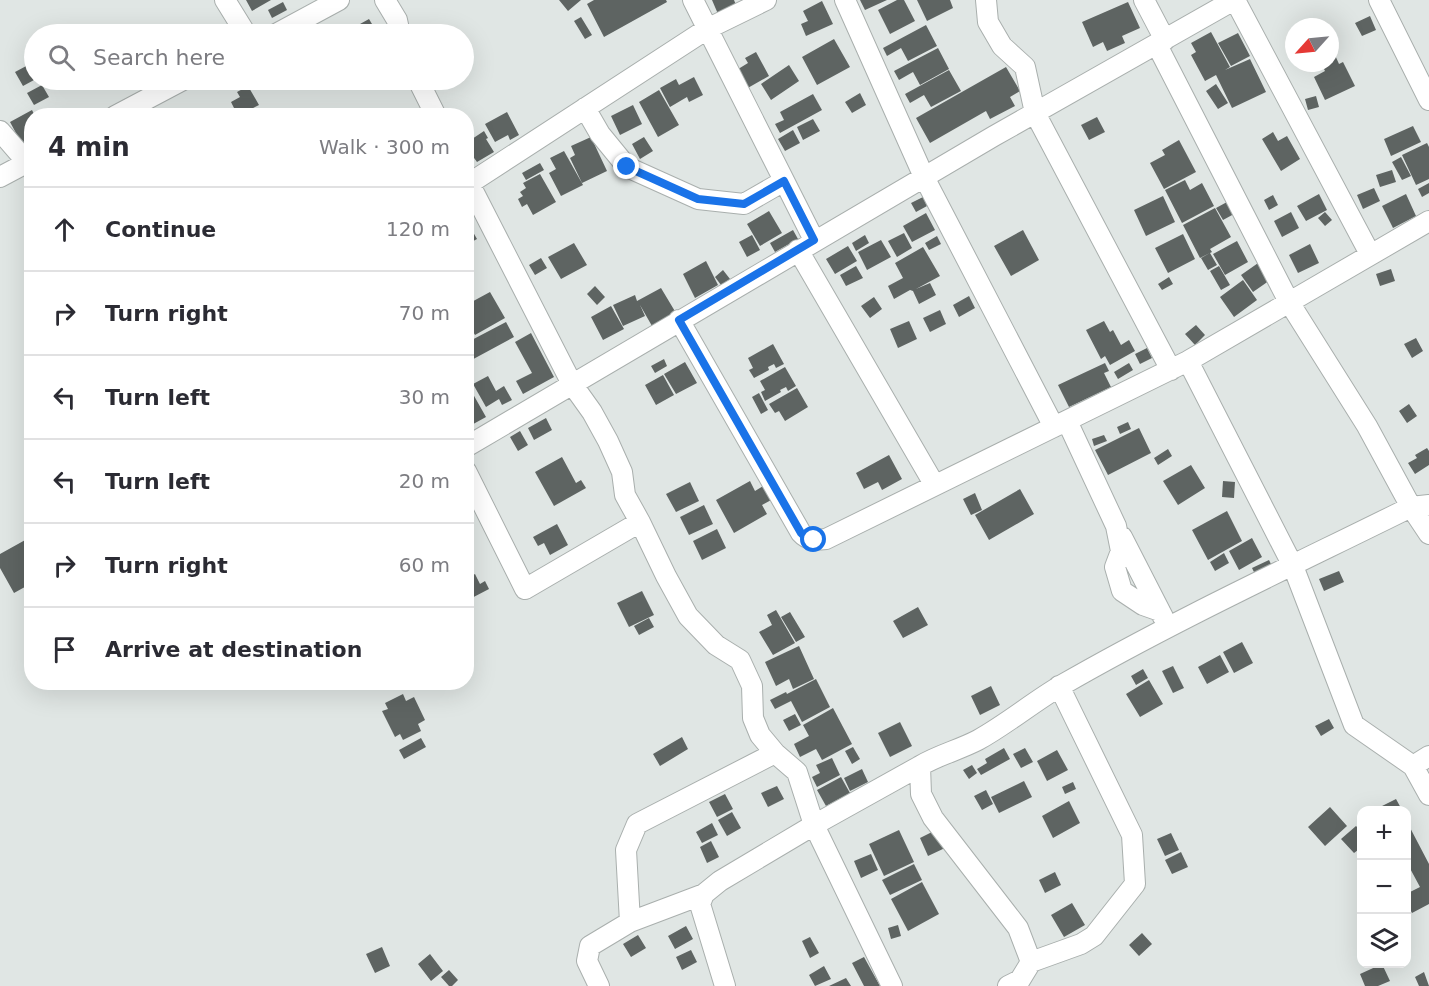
<!DOCTYPE html>
<html lang="en">
<head>
<meta charset="utf-8">
<style>
  :root { --surface:#fff; --page:#f7f7f7; --text:#2b2b33; --muted:#7c7c81; --line:#e1e1e2 }
  body { margin:0; font-family:"DejaVu Sans",sans-serif; background:var(--page); color:var(--text) }
  .controls { position:absolute; right:18px; bottom:18px; display:grid; overflow:hidden; border-radius:12px; box-shadow:0 6px 24px #0002 }
  .controls button { width:54px; height:54px; display:grid; place-items:center; padding:0; border:0; border-bottom:2px solid var(--line); background:var(--surface); color:var(--text); font:30px sans-serif }
  .compass { position:absolute; left:1285px; top:18px; width:54px; height:54px; border-radius:50%; background:var(--surface); box-shadow:0 6px 24px #0002; rotate:243deg }
  .stop { position:absolute; width:18px; height:18px; margin:-14px; border:4px solid #1a73e8; border-radius:50%; background:#fff }
  .stop.end { background:#1a73e8; border-color:#fff; box-shadow:0 2px 6px #0008 }
  .list { margin:0; padding:0; list-style:none }
  h2 { display:flex; justify-content:space-between; align-items:center; height:78px; margin:0; padding:0 24px; font-size:26px }
  h2 small { font-size:20px; font-weight:400; color:var(--muted) }
  .list li { display:grid; grid-template-columns:39px 1fr auto; gap:18px; align-items:center; box-sizing:border-box; height:84px; padding:0 24px; border-top:2px solid var(--line) }
  .list b { display:block; font-size:22px; white-space:nowrap }
  .list em { font-size:20px; font-style:normal; color:var(--muted) }
  .icon { flex:none; width:33px; height:33px; fill:none; stroke:currentColor; stroke-width:2; stroke-linecap:round; stroke-linejoin:round }
  .map { position:relative; flex:none; width:1429px; height:986px; overflow:hidden }
  .search { position:absolute; background:var(--surface); box-shadow:0 6px 24px #0002; left:24px; top:24px; width:450px; height:66px; display:flex; align-items:center; gap:15px; box-sizing:border-box; padding:0 21px; border-radius:33px; color:var(--muted); font-size:22px }
  .panel { position:absolute; background:var(--surface); box-shadow:0 6px 24px #0002; left:24px; top:108px; width:450px; height:582px; border-radius:24px }
  .map>svg:first-child { display:block }
</style>
</head>
<body>
<div class="map">
<svg width="1429" height="986" viewBox="0 0 1429 986">
  <rect width="100%" height="100%" fill="#e0e6e4"/>
  <path fill="#5e6462" d="M246,0H271L252,11Z
    M559,0H581L568,11Z
    M594,0H666L667,2L604,37L587,4Z
    M712,0H734L736,5L718,14Z
    M860,0H887L865,10Z
    M897,0H904L915,21L890,34L878,10Z
    M917,0H950L953,8L927,21Z
    M822,1L833,24L806,36L801,24L808,21L803,11Z
    M283,2L287,10L272,18L268,10Z
    M1128,2L1140,28L1122,36L1125,43L1107,51L1103,42L1093,47L1082,22Z
    M1370,16L1376,30L1362,36L1355,23Z
    M581,17L592,35L585,39L574,21Z
    M369,19L378,34H354L351,29Z
    M926,25L937,46L908,61L901,48L887,56L883,48Z
    M1211,32L1230,67L1225,70L1250,59L1266,92L1232,108L1216,75L1205,81L1191,55L1196,52L1191,43Z
    M1238,33L1250,56L1231,66L1218,43Z
    M834,39L850,67L817,85L802,57Z
    M938,48L949,69L920,85L913,72L899,80L894,71Z
    M756,52L769,76L746,89L735,71L748,63L745,58Z
    M1335,55L1339,64L1343,62L1355,86L1325,100L1314,77L1325,71L1321,63H1330V57Z
    M30,64L34,72V80L23,86L15,72Z
    M789,65L799,81L771,100L761,84Z
    M1006,67L1020,91L1010,97L1015,106L990,119L986,111L930,143L916,118Z
    M949,70L961,91L931,107L924,95L910,103L905,94Z
    M694,77L703,95L689,102L687,97L670,107L660,88L676,79L679,85Z
    M1216,84L1228,103L1218,109L1206,91Z
    M42,85L49,97L34,105L27,93Z
    M248,86L259,105L238,116L231,102L240,97L237,92Z
    M659,90L679,125L658,137L639,102Z
    M860,93L866,105L852,113L845,102Z
    M813,94L822,110L780,133L775,124L784,120L780,112Z
    M1316,96L1319,107L1308,110L1305,99Z
    M633,105L642,124L620,135L611,116Z
    M32,110L35,116H32V144L24,148L10,122Z
    M507,112L519,135L510,140L508,135L495,142L485,124Z
    M1097,117L1105,132L1089,140L1081,125Z
    M813,119L820,131L803,140L797,127Z
    M1413,126L1421,142L1391,156L1384,139Z
    M793,130L800,143L785,151L778,139Z
    M484,131L488,138L486,139L494,152L477,162L466,147V143Z
    M1273,132L1278,141L1287,136L1300,159L1281,171L1262,139Z
    M591,137L607,171L582,183L570,158L575,155L571,146Z
    M644,137L653,151L640,159L632,144Z
    M1179,140L1196,172L1164,189L1150,163L1165,155L1162,150Z
    M1427,143L1429,147V179L1416,185L1402,155Z
    M564,151L583,185L561,196L549,173L556,169L550,158Z
    M1401,157L1411,176L1402,180L1392,162Z
    M540,163L544,170L526,180L522,173Z
    M1392,170L1396,182L1380,187L1376,175Z
    M540,174L556,202L533,215L527,204L522,207L518,199L523,196L520,192L526,188L523,183Z
    M1185,180L1190,190L1202,183L1214,206L1182,223L1165,190Z
    M1429,183V193L1422,197L1418,189Z
    M1374,188L1380,201L1363,209L1357,195Z
    M1319,194L1327,210L1306,221L1297,206Z
    M1406,194L1416,216L1393,228L1382,206Z
    M1273,195L1278,205L1269,210L1264,200Z
    M1163,196L1175,222L1146,236L1134,210Z
    M923,197L927,206L916,212L911,203Z
    M1227,202L1234,214L1223,220L1216,208Z
    M1215,208L1231,237L1210,249L1212,252L1200,258L1183,225Z
    M769,211L782,233L760,246L747,224Z
    M1291,212L1299,228L1282,237L1274,221Z
    M1325,212L1332,220L1325,226L1318,218Z
    M926,213L935,230L912,242L903,226Z
    M466,220L477,239L466,245Z
    M793,230L798,239L775,252L770,243Z
    M1023,230L1039,260L1011,276L994,246Z
    M904,233L912,248L897,257L888,241Z
    M1183,234L1195,259L1168,273L1155,248Z
    M752,235L760,250L747,257L739,242Z
    M865,235L869,243L856,251L852,243Z
    M937,236L941,244L929,250L925,243Z
    M881,240L891,257L867,270L858,252Z
    M1237,241L1248,262L1225,275L1213,254Z
    M574,243L587,265L561,279L548,257Z
    M1310,244L1319,263L1298,273L1289,255Z
    M848,246L857,261L835,274L826,259Z
    M923,247L940,276L916,289L930,283L936,295L919,304L913,291L910,290L894,299L888,286L903,278L895,263Z
    M1210,253L1217,265L1208,270L1201,258Z
    M541,258L547,268L535,275L529,265Z
    M706,261L718,285L695,298L683,274Z
    M1261,261L1273,278L1253,292L1241,275Z
    M856,266L863,278L846,286L840,275Z
    M1219,266L1230,285L1221,290L1210,271Z
    M1391,269L1395,281L1380,286L1376,274Z
    M723,270L730,279L721,285L715,277Z
    M1169,277L1173,284L1162,290L1158,284Z
    M1243,280L1257,300L1234,317L1220,297Z
    M595,286L605,297L597,305L587,294Z
    M661,288L676,313L652,326L640,305L645,316L623,326L613,305L635,295L637,301Z
    M490,292L505,318L475,335L466,320V305Z
    M969,296L975,308L959,317L953,305Z
    M874,297L882,309L870,318L861,306Z
    M611,306L624,329L603,340L591,317Z
    M940,310L946,324L930,332L923,318Z
    M909,321L917,339L898,348L890,329Z
    M1104,321L1110,332L1113,330L1121,345L1129,340L1135,351L1110,365L1105,356L1101,359L1086,330Z
    M506,322L514,337L466,363V343Z
    M1196,325L1205,335L1195,345L1185,334Z
    M531,333L554,377L523,394L516,381L532,373L515,342Z
    M1416,338L1423,351L1412,358L1404,344Z
    M773,344L784,364L776,368L774,364L768,367L769,370L754,378L749,370L753,368L748,358Z
    M1147,348L1152,358L1140,364L1135,354Z
    M664,359L667,366L655,373L651,366Z
    M685,362L697,383L676,394L664,374Z
    M1105,363L1109,371L1104,373L1111,387L1069,407L1058,385Z
    M1129,363L1133,370L1118,379L1114,372Z
    M785,367L796,386L788,391L786,387L780,390L781,392L765,401L761,392L765,390L760,381Z
    M663,375L674,395L656,405L645,385Z
    M488,376L496,391L504,386L512,400L502,405L499,399L486,407L473,384Z
    M469,387L486,417L466,428V388Z
    M797,388L808,407L785,421L779,411L775,413L769,404Z
    M759,393L768,410L761,414L752,397Z
    M1409,404L1417,416L1407,423L1399,411Z
    M546,418L552,430L534,440L528,428Z
    M1128,422L1131,429L1120,434L1117,427Z
    M1139,428L1151,453L1108,475L1095,450Z
    M520,431L528,445L518,451L510,437Z
    M1104,435L1107,441L1094,446L1092,439Z
    M1427,448L1429,451V465L1415,474L1408,463L1417,458L1415,455Z
    M1168,449L1172,456L1158,465L1154,458Z
    M889,455L902,479L882,490L878,482L864,489L856,473Z
    M562,457L576,483L581,480L586,488L554,506L535,472Z
    M1191,465L1205,488L1178,505L1163,481Z
    M750,481L755,491L765,485L773,499L762,505L767,514L734,533L716,500Z
    M1223,481L1235,482L1234,498L1222,497Z
    M690,482L699,501L676,512L666,494Z
    M1020,489L1034,514L989,540L975,515Z
    M975,493L982,510L971,515L963,499Z
    M704,505L713,524L689,535L680,517Z
    M1227,511L1242,541L1208,560L1192,530Z
    M557,524L568,545L550,555L544,543L538,546L533,537Z
    M717,529L726,548L702,560L693,541Z
    M1252,538L1262,557L1239,570L1229,551Z
    M27,539L32,547V583L14,593L0,568V554Z
    M1224,553L1229,563L1215,571L1210,562Z
    M1269,560L1274,570L1257,578L1252,568Z
    M1339,571L1344,582L1324,591L1319,579Z
    M475,574L480,584L485,581L489,589L466,601V579Z
    M642,591L654,615L629,627L617,603Z
    M918,607L928,625L903,638L893,621Z
    M776,610L795,643L773,655L759,632L772,625L767,615Z
    M790,612L805,637L796,642L781,617Z
    M649,618L654,627L639,635L634,626Z
    M1242,642L1253,663L1234,673L1223,652Z
    M799,646L814,679L793,689L789,679L776,686L765,662Z
    M1220,655L1229,672L1207,684L1198,667Z
    M1173,666L1184,688L1173,693L1162,671Z
    M1143,669L1148,678L1136,685L1131,676Z
    M816,679L830,707L802,722L791,701L775,709L770,700L786,692L787,694Z
    M1149,680L1163,704L1140,717L1126,694Z
    M991,686L1000,705L980,715L971,696Z
    M403,694L406,701L414,697L425,720L418,724L421,731L403,740L400,734L395,737L382,711L388,709L385,703Z
    M833,708L852,744L822,760L816,749L800,757L794,744L809,736L803,725Z
    M795,714L801,725L789,731L783,720Z
    M1329,719L1334,728L1321,736L1315,726Z
    M900,722L912,746L890,757L878,733Z
    M682,737L688,749L660,766L653,754Z
    M421,738L426,747L404,759L399,750Z
    M853,747L860,759L852,764L845,751Z
    M1004,748L1010,759L981,775L977,769L987,763L985,759Z
    M1025,748L1033,762L1021,768L1013,754Z
    M1057,750L1068,770L1047,781L1037,761Z
    M832,758L840,775L817,787L812,777L820,773L816,765Z
    M972,765L977,773L969,779L963,770Z
    M862,769L868,782L850,791L844,778Z
    M841,777L850,793L826,806L817,790Z
    M1024,781L1032,797L999,813L991,797Z
    M1073,782L1076,789L1065,794L1062,787Z
    M777,786L784,799L768,807L761,793Z
    M986,790L993,804L982,810L974,796Z
    M725,794L733,809L717,817L709,802Z
    M1396,799L1402,810H1385L1382,806Z
    M1069,801L1080,823L1053,838L1042,816Z
    M1330,807L1347,826L1325,846L1308,827Z
    M732,812L741,828L727,836L718,820Z
    M1406,820L1429,864V904L1412,913L1406,902V894L1420,887L1406,861Z
    M712,823L718,835L702,843L696,832Z
    M1356,826L1362,832V847L1354,853L1341,839Z
    M899,830L914,862L884,876L869,844Z
    M936,830L945,848L928,856L920,838Z
    M1171,833L1179,850L1165,856L1157,839Z
    M711,841L719,857L707,863L700,847Z
    M1181,852L1188,867L1172,874L1165,860Z
    M871,854L878,870L861,878L854,861Z
    M914,864L922,880L890,895L882,880Z
    M1055,872L1061,885L1045,893L1039,880Z
    M922,882L939,914L908,931L891,899Z
    M1072,903L1085,925L1064,937L1051,915Z
    M898,925L901,936L891,939L888,928Z
    M686,926L693,939L675,949L668,936Z
    M1142,933L1152,944L1139,956L1129,945Z
    M638,935L646,948L631,957L623,944Z
    M810,937L819,953L810,958L802,941Z
    M382,947L390,966L375,973L366,954Z
    M691,950L697,962L682,970L676,957Z
    M430,954L443,971L431,981L418,964Z
    M864,957L880,986H864L852,963Z
    M1382,964L1390,981L1378,986H1365L1360,974Z
    M824,966L831,979L815,986L809,975Z
    M449,970L458,980L452,986H449L441,977Z
    M1424,972L1429,986H1419L1415,977Z
    M846,978L851,986H829Z"/>
  <g fill="none" stroke-linecap="round" stroke-linejoin="round">
    <g stroke="#a9afad" stroke-width="22">
      <path id="minor" d="M225,0L246,34
        M385,0L397,20L400,34
        M693,0L814,240
        M845,0L924,177L1054,427
        M986,0L988,22L1002,46L1025,67L1035,113L1171,370
        M1144,0L1165,40
        M1235,0L1370,254
        M1379,0L1429,100
        M276,34L339,0
        M1157,45L1289,302L1367,426L1411,507L1429,534
        M418,80L436,116
        M585,108L600,134L627,167L698,199L744,204L784,181
        M115,116L183,80
        M0,131L32,168
        M0,177L32,160
        M466,177L572,384L592,412L608,441L622,472L625,495L640,522
        M470,183L707,29L766,0
        M798,250L934,484
        M679,320L801,533C808,541 817,540 826,539L1188,361L1429,221
        M1188,361L1293,566L1354,725L1413,766
        M1067,421L1116,526L1121,551L1115,567L1122,591L1143,605L1160,611
        M466,447L994,136L1234,0
        M466,471L525,589L640,522L666,576L688,616L716,645L740,660L752,686L753,718L760,735L775,753L797,772L814,825L892,986
        M1122,537L1163,617
        M1429,756L1413,766L1429,795
        M630,922L626,850L637,824L775,753
        M1031,962L1081,944L1094,936L1135,884L1132,835L1059,686
        M599,986L587,961L590,946L630,922L704,894
        M725,986L700,904L704,894L720,881L814,825L920,766
        M1008,986L1020,980L1031,962L1018,928L933,818L921,794L920,766C938,755 959,750 978,740C1007,724 1033,702 1062,685C1175,620 1294,565 1411,507L1429,505"/>
    </g>
    <use href="#minor" stroke="#fff" stroke-width="20"/>
  </g>
  <g fill="none" stroke-linecap="round" stroke-linejoin="round">
    <path stroke="#1a73e8" stroke-width="8" d="M627,167L698,199L744,204L784,181L814,240L679,320L801,533L805,537L814,540"/>
  </g>
</svg>
<div class="controls">
<button>+</button>
<button>−</button>
<button><svg class="icon" aria-label="layers" viewBox="0 0 24 24"><path d="M12 4l9 5-9 5-9-5zM3 14l9 5 9-5"/></svg></button>
</div>
<svg class="compass" viewBox="-18 -18 36 36"><path d="M0-13l5 13h-10z" fill="#e53935"/><path d="M0 13l5-13h-10z" fill="#7c7c81"/></svg>
<div class="stop" style="left:814px;top:540px"></div>
<div class="stop end" style="left:627px;top:167px"></div>
<div class="search"><svg class="icon" aria-label="search" viewBox="0 0 24 24"><circle cx="10" cy="10" r="6"/><path d="M15 15l6 6"/></svg>Search here</div>
<section class="panel">
<h2>4 min<small>Walk · 300 m</small></h2>
<ul class="list">
<li><svg class="icon" aria-label="ahead" viewBox="0 0 24 24"><path d="M12 20V5M6 11l6-6 6 6"/></svg><div><b>Continue</b></div><em>120 m</em></li>
<li><svg class="icon" aria-label="right" viewBox="0 0 24 24"><path d="M7 20v-9h11M14 6l5 5-5 5"/></svg><div><b>Turn right</b></div><em>70 m</em></li>
<li><svg class="icon" aria-label="left" viewBox="0 0 24 24"><path d="M17 20v-9H6M10 6l-5 5 5 5"/></svg><div><b>Turn left</b></div><em>30 m</em></li>
<li><svg class="icon" aria-label="left" viewBox="0 0 24 24"><path d="M17 20v-9H6M10 6l-5 5 5 5"/></svg><div><b>Turn left</b></div><em>20 m</em></li>
<li><svg class="icon" aria-label="right" viewBox="0 0 24 24"><path d="M7 20v-9h11M14 6l5 5-5 5"/></svg><div><b>Turn right</b></div><em>60 m</em></li>
<li><svg class="icon" aria-label="arrive" viewBox="0 0 24 24"><path d="M6 21V4h12l-3 4 3 4H6"/></svg><div><b>Arrive at destination</b></div></li>
</ul>
</section>
</div>
</body>
</html>
